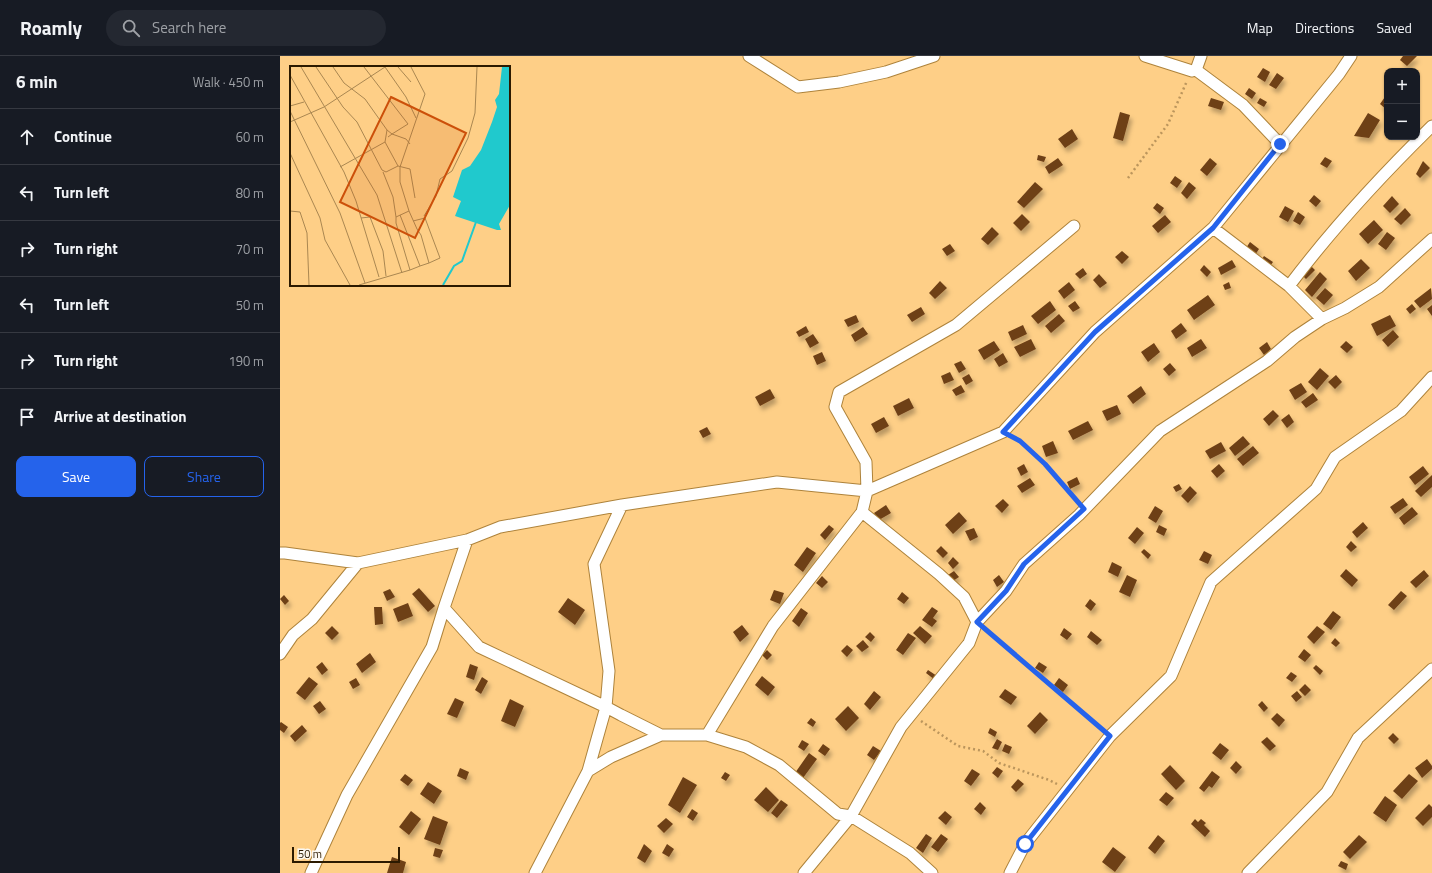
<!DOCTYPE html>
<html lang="en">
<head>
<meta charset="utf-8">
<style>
  :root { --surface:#171b24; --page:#242831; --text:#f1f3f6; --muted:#9ea1a6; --line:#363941; --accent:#2563eb }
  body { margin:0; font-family:"Titillium Web",sans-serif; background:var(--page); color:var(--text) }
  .controls { position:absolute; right:12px; top:12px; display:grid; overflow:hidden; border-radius:8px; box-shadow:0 1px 3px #0004 }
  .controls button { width:36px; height:36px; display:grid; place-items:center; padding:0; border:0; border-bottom:1px solid var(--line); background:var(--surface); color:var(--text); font:20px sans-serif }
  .scale { position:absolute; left:12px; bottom:10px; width:108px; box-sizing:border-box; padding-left:4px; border:2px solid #2c1a00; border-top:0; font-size:11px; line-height:14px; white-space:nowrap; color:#2c1a00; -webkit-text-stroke:3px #fcf8f1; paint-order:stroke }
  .stop { position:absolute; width:12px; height:12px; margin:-9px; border:3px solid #2563eb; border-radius:50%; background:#fff }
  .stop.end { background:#2563eb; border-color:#fff; box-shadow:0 1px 4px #0008 }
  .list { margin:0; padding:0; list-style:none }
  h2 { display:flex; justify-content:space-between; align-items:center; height:52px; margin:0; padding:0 16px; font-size:17px }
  h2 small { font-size:13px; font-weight:400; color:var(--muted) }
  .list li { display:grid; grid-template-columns:26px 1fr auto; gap:12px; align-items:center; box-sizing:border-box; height:56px; padding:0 16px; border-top:1px solid var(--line) }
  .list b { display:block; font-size:15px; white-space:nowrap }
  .list em { font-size:13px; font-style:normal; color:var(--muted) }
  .actions { display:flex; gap:8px; padding:12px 16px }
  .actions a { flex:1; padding:9px 0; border:1px solid var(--accent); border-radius:8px; text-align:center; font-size:14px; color:var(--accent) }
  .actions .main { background:var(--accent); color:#fff }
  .icon { flex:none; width:22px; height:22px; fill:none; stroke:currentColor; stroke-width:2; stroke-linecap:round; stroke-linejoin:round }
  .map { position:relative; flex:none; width:1152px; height:817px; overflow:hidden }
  header { display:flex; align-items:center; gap:24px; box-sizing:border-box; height:56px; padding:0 20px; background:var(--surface); border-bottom:1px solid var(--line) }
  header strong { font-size:19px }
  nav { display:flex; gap:22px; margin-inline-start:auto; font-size:14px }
  .search { width:280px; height:36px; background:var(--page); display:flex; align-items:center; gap:10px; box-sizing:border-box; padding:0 14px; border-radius:22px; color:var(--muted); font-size:15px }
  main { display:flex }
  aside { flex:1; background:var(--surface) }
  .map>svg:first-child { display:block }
</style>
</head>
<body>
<header>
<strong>Roamly</strong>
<div class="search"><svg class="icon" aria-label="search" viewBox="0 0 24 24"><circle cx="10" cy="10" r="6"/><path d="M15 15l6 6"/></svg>Search here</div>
<nav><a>Map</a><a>Directions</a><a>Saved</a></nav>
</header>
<main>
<aside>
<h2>6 min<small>Walk · 450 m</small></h2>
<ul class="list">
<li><svg class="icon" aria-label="ahead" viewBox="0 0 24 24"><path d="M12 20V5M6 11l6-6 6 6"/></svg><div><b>Continue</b></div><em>60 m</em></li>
<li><svg class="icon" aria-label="left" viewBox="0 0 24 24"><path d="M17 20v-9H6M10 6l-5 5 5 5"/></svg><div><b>Turn left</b></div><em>80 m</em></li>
<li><svg class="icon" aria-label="right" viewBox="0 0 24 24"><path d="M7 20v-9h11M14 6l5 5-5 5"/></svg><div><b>Turn right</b></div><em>70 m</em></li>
<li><svg class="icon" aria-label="left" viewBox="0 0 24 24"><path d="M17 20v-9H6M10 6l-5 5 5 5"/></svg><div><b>Turn left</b></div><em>50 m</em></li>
<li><svg class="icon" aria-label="right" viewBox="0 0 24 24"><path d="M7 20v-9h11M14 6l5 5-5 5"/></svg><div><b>Turn right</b></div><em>190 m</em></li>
<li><svg class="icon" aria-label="arrive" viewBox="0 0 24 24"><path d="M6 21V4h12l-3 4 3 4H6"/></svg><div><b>Arrive at destination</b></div></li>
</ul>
<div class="actions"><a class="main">Save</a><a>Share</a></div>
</aside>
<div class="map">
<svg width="1152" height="817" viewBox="0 0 1152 817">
  <defs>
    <filter id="shadow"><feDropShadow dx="2.5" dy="4.5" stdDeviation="2" flood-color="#0004"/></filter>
  </defs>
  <rect width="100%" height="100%" fill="#fecf87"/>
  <path fill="#6e4018" filter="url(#shadow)" d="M1123,0H1137L1127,10L1120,4Z
    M983,12L990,16L985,26L977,21Z
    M997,17L1004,22L996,33L989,29Z
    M969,32L976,37L972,43L965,38Z
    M1107,38V54L1100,48Z
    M931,42L944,46L941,54L928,50Z
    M980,42L987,46L984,51L977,47Z
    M840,56L850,59L843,85L833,82Z
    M1088,57L1100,64L1089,82L1074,80Z
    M792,73L798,83L785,92L778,83Z
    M758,99L766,101L764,106L757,104Z
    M1045,101L1052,105L1047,112L1040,108Z
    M778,102L783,109L769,118L765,111Z
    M930,102L937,108L927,120L920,114Z
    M1143,105L1150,112L1140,122L1136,118Z
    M895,120L902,125L897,132L890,127Z
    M755,126L763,133L744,152L737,146Z
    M909,126L916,132L907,143L901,137Z
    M1034,139L1041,145L1036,151L1029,145Z
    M1112,140L1119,148L1110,157L1103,150Z
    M877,147L884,152L880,158L873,152Z
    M1005,150L1014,155L1008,166L999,161Z
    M1125,152L1131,159L1121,169L1114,163Z
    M1018,156L1025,161L1020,169L1013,165Z
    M742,158L750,166L741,175L733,167Z
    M885,159L891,166L878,177L872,170Z
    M1094,164L1103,174L1088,188L1079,178Z
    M712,171L719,178L708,189L701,183Z
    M1107,176L1115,182L1106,194L1098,188Z
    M970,186L979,193L973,202L964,195Z
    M670,188L675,195L667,200L662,193Z
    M842,195L849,201L842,208L835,201Z
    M984,200L993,206L988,213L980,206Z
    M1081,203L1090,212L1076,225L1068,215Z
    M952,204L956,211L941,219L938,212Z
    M1029,208L1035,214L1026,223L1020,217Z
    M924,209L931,216L927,221L920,214Z
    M803,212L807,218L800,223L795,218Z
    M1040,216L1047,223L1032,241L1025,234Z
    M819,218L827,227L820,232L813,224Z
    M660,225L667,232L655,243L649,237Z
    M789,226L795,234L784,243L778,235Z
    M949,226L951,232L945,234L943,229Z
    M1045,232L1053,239L1044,249L1036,242Z
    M1151,232L1152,243L1140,252L1134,245Z
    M928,239L935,249L914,264L907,254Z
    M770,245L776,254L758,268L751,260Z
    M795,245L800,252L793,256L788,250Z
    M1132,248L1136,253L1130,258L1126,253Z
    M1152,249V260L1147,253Z
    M641,251L645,258L632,266L627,259Z
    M779,258L785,265L771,277L765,270Z
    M576,259L579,266L568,271L564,264Z
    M1110,259L1116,270L1097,280L1091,268Z
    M901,267L907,275L896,283L891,275Z
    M743,269L747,278L732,285L728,276Z
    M526,270L529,276L519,281L516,276Z
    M583,271L588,278L575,286L571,279Z
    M1113,274L1119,281L1108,291L1102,284Z
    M533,278L539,287L530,292L525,283Z
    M751,283L756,293L740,301L734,291Z
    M921,283L927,292L912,301L907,292Z
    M714,285L720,294L704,304L698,294Z
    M1066,285L1073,291L1067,297L1060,291Z
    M987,286L991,293L984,299L979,292Z
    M874,287L880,296L868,306L861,296Z
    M542,296L546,305L537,309L533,300Z
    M723,297L728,306L719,311L714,303Z
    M681,305L686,313L679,317L674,308Z
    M890,307L896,314L889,320L883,313Z
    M1040,312L1049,320L1037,334L1028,326Z
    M670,316L674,324L664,328L661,320Z
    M689,318L693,325L686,329L682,322Z
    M1056,319L1062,326L1055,333L1048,326Z
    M1021,327L1027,336L1015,344L1009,334Z
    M681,329L685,336L676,340L672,334Z
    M861,330L866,338L853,348L847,340Z
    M490,333L495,342L480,350L475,341Z
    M1033,337L1038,344L1026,352L1021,346Z
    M629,342L634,352L618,360L613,350Z
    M837,349L841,358L827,365L822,355Z
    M993,354L999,360L989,370L983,363Z
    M1009,358L1014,366L1007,372L1001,364Z
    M604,361L609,370L596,377L591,368Z
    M808,365L813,374L793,384L788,375Z
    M427,371L431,378L423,382L419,375Z
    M963,380L970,388L955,400L949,392Z
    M773,385L778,397L766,401L762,390Z
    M941,386L946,395L930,403L925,395Z
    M973,390L979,397L963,410L957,403Z
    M744,408L748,416L741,420L737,412Z
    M939,408L945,415L937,422L931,415Z
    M1143,410L1149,418L1135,429L1129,421Z
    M1152,419V431L1141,441L1135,435Z
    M797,421L800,428L790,433L787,426Z
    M750,422L755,429L742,437L737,430Z
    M899,428L902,433L896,436L893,431Z
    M910,430L917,437L908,447L901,440Z
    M1123,442L1128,449L1115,458L1110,451Z
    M723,443L729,449L722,457L715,450Z
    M606,449L611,457L599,464L594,457Z
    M875,450L883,455L876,467L868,462Z
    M1132,451L1138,458L1124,469L1119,462Z
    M679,456L687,465L673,478L665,469Z
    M1083,466L1088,472L1077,482L1072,476Z
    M549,469L554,473L545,484L540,479Z
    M879,469L887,473L884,480L876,476Z
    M857,471L864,477L855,488L848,482Z
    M694,472L698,481L690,485L685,475Z
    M1071,485L1077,491L1071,496L1066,491Z
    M661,490L668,497L663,502L656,495Z
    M527,491L536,497L523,516L514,509Z
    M864,493L871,499L868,503L861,496Z
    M924,495L932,499L928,508L919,504Z
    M673,501L679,507L673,513L668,507Z
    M832,506L842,511L838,521L828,516Z
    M1066,513L1078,524L1072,531L1060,520Z
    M1144,514L1149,520L1136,532L1130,526Z
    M674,515L679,521L673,525L668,519Z
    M719,519L724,526L717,531L713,524Z
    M847,519L857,524L850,541L839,536Z
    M542,520L548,526L542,532L536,527Z
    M139,532L155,550L148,556L132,538Z
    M110,533L115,541L107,545L103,536Z
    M494,534L504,537L500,548L490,544Z
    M1121,535L1127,540L1114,554L1108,549Z
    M622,536L629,542L624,548L617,543Z
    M4,539L9,545L5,549L0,543Z
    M288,542L305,554L295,569L278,556Z
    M810,543L816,548L811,555L805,550Z
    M128,547L133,560L118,566L113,553Z
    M94,551H102L103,568L95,569Z
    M652,551L658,555L653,562L657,565L652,571L642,564Z
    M521,552L528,557L519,571L512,565Z
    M1053,555L1061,561L1051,574L1043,568Z
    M462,569L469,578L460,586L453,576Z
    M52,570L59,577L52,584L45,577Z
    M640,570L652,580L645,588L633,577Z
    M1037,570L1045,576L1034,588L1027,581Z
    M784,572L792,578L787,584L780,579Z
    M811,575L822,584L817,589L807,581Z
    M590,576L595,581L591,586L585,581Z
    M628,577L636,582L623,599L616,594Z
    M1055,582L1060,587L1056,591L1051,587Z
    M583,584L589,591L582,596L576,590Z
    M567,589L573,594L567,601L561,595Z
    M1024,593L1031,599L1025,606L1018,601Z
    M487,594L492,599L487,604L482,599Z
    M90,597L96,606L82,617L76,608Z
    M42,606L48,614L42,619L36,611Z
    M759,606L767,611L763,617L755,612Z
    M190,608L198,611L194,624L186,621Z
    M1036,609L1043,615L1040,619L1033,612Z
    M648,614L657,620L655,624L646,617Z
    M1011,616L1017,620L1012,626L1006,622Z
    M482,620L495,631L488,640L475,629Z
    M29,621L38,628L25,644L16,637Z
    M202,621L208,625L201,638L195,634Z
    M76,622L80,629L73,633L69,626Z
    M779,622L788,629L783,636L774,629Z
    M1025,628L1031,634L1025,640L1019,634Z
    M725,633L737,641L731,649L719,641Z
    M594,635L601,641L590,654L584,648Z
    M1017,635L1022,641L1016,646L1011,640Z
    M175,642L184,646L177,662L167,658Z
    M230,643L244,650L235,671L221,665Z
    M40,645L46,653L39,658L33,650Z
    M982,645L988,652L984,656L978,649Z
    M568,650L579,662L566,675L555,663Z
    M760,656L768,664L755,678L747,670Z
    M997,657L1005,664L999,671L991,663Z
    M531,662L536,666L533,671L527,667Z
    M1,666L8,671L4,677L0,674V667Z
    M22,669L27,675L15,686L10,680Z
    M710,672L717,676L715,681L708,677Z
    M1113,677L1119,683L1114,688L1108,682Z
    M987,681L996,690L990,695L981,686Z
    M717,683L722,686L718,694L712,692Z
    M522,684L529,688L524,695L518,691Z
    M940,687L949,694L941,704L932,697Z
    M543,688L550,693L545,700L538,695Z
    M725,688L732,691L729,698L722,695Z
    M593,690L601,695L594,704L587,699Z
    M529,697L537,703L523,722L515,717Z
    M1147,703L1152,710V713L1142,722L1135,712Z
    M956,705L962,711L956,718L950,712Z
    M890,709L905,725L896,734L881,718Z
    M717,711L723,715L718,722L712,717Z
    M180,712L189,716L186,724L177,720Z
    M692,713L700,718L691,730L684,725Z
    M932,715L940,721L932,732L929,730L924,736L919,732Z
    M445,716L450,719L446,725L441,722Z
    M125,718L133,724L128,730L120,724Z
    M1129,718L1138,725L1122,743L1113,735Z
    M403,721L417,729L400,757L388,749Z
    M738,723L744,728L736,736L731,731Z
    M148,726L162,735L154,748L140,738Z
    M486,731L499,744L488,756L474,744Z
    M886,736L894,742L887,750L879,744Z
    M1105,740L1117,749L1106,766L1093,757Z
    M501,744L508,749L497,762L491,757Z
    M700,746L706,752L701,759L694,753Z
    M1149,748L1152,751V761L1143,770L1135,762Z
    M412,753L418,757L413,765L407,761Z
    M131,755L141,763L129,779L119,771Z
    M665,755L672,761L666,769L658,762Z
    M153,760L168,766L160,789L144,783Z
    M386,762L393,768L384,777L377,770Z
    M915,763L918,766L921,763L926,767L924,769L930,775L925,781L911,768Z
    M646,778L652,782L643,797L636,792Z
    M661,778L668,783L658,796L651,791Z
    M878,779L885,785L875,798L868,792Z
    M1079,779L1087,786L1070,803L1063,796Z
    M364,788L372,795L365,807L357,802Z
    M387,788L394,793L389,801L382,797Z
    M833,791L846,801L835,816L822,806Z
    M155,792L163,794L160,802L153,800Z
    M112,801L126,806L123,817H107Z
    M1061,805L1068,808L1066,814L1058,810Z"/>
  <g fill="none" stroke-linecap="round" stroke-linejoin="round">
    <g stroke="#ae833b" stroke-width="13">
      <path id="street" d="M469,0L518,31L559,26L606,16L654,0
        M865,0L912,15L916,14
        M921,0L916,14L963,49L1000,88
        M933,172L1009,230L1042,263L1065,252L1099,231L1152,183
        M1009,230C1052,173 1101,120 1152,70
        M342,449L314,508L329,615L326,651L341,659L381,679
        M0,497H5L78,507L187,484L220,471L342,449L497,426L587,435L723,376L815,276L933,172L1059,18L1071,0
        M164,552L187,484
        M697,566L726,535L744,508L799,459L880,375L987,305L1015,281L1042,263
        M0,598L13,579L32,563L78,507
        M427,679L466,691L499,709L558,758L571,760L630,797L652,817
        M31,817L67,739L152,591L164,552L199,591L326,651L308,715
        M255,817L308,715L331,701L381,679H427L493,570L582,456L587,435L586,406L555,351L559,336L676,269L794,170
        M524,817L571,760L621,671L689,587L697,566L684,541L659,518L582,456
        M730,817L745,788L830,680L891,620L931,526L1036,433L1055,401L1121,355L1152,321
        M968,817L1047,736L1078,682L1152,613"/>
    </g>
    <path stroke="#bb955c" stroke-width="2.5" stroke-dasharray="2 3" stroke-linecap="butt" d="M848,122L888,68L907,25
      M733,381C757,394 779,425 797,445
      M707,575L822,673
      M641,665L678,690L703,695L719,707L769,724L777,728"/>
    <use href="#street" stroke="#fff" stroke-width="11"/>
  </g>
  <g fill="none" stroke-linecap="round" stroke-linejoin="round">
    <path stroke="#2563eb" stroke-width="5" d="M745,788L830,680L697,566L726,535L744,508L804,453L765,408L740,385L723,376L815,276L933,172L1000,88"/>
  </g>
  <g transform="translate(10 10)">
    <rect width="220" height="220" fill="#fecf87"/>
    <path d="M212,1H220V139L209,158L211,164H207L165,150L171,135L163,131L172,104L180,100L191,84L202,56L207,41L205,34L209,28Z" fill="#20c9cd"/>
    <path fill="none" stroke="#20c9cd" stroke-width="2" d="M153,219L164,200L172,195L186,156"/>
    <path fill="none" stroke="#aa8751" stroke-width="1" d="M11,1L87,129L112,207M26,1L53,41L67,56L92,104L96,106L108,100M43,1L54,17L75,33L97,64L95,76L108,100L120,103L125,132M74,1L118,58L102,68L97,64M108,1L121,16M121,1L135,28L110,101V116L119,145L127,163L131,169L139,197L150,192L135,152L123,155M0,9L54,106L66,135L89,211M0,40L14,36M0,45L50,147L75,217M0,56L34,41L95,1L116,31L126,52M98,71L102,68L116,73L120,78M0,87L30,152L35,174L60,219M50,101L95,76M93,106L103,131L106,151M0,145L10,146L17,167L19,219M119,145L106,151V157L120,204L130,200M110,149L130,200L139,197M134,150L146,130L150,113L162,105L178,72L185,47L187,1M71,152L80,151L93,185L96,210M69,219L120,204"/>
    <path fill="#cc500a" fill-opacity="0.15" stroke="#cc500a" stroke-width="2" d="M101,31L176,67L125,172L50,136Z"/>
    <rect width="220" height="220" fill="none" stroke="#2c1a00" stroke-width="2"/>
  </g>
</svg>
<div class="controls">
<button>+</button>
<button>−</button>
</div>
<div class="scale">50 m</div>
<div class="stop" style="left:745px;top:788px"></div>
<div class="stop end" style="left:1000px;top:88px"></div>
</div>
</main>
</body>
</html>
